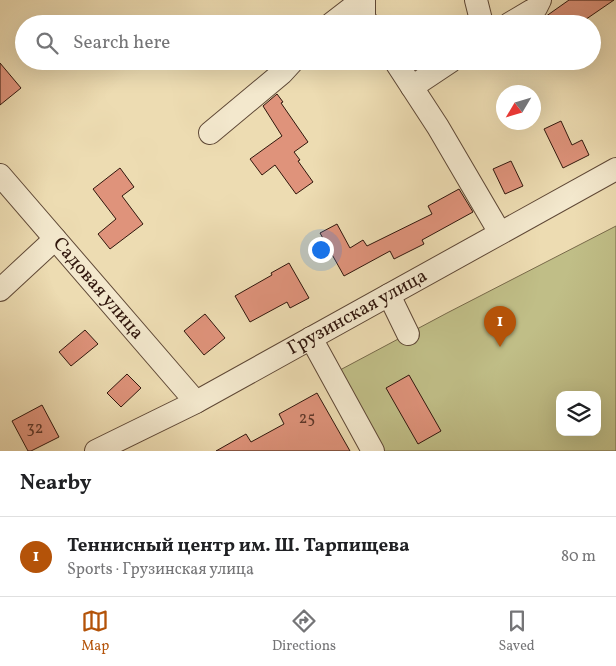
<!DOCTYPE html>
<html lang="en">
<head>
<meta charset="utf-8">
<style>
  :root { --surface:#fff; --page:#f6f6f6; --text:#202124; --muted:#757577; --line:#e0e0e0; --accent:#b45309 }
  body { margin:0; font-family:Vollkorn,serif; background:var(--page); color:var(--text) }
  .controls { position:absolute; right:15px; bottom:15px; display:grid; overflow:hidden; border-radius:10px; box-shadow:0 5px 20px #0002 }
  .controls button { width:45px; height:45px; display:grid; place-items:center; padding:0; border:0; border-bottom:1px solid var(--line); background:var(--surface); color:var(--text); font:25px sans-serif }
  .compass { position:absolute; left:496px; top:85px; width:45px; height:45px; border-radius:50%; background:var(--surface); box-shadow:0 5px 20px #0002; rotate:232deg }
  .you { position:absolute; left:320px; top:249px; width:18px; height:18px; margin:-12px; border:4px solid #fff; border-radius:50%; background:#1a73e8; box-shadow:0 0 0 8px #1a73e833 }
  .badge { display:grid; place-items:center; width:32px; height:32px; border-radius:50%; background:var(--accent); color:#fff; font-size:16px; font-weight:700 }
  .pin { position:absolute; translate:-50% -41px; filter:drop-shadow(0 1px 2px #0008) }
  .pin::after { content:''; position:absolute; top:26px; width:18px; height:15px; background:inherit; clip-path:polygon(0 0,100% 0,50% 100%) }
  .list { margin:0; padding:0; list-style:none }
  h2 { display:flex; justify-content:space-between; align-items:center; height:65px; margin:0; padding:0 20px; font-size:21px }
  h2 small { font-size:16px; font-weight:400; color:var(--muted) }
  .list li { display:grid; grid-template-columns:32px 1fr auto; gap:15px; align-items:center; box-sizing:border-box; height:80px; padding:0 20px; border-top:1px solid var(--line) }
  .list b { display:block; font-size:19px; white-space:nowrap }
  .list p { margin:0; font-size:16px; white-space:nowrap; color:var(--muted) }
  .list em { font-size:16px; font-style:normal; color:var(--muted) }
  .icon { flex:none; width:28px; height:28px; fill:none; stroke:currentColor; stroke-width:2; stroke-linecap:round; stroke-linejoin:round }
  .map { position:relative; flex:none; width:616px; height:451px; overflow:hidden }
  .search { position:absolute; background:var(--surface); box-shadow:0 5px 20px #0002; left:15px; right:15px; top:15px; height:55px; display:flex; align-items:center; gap:12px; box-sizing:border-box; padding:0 18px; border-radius:28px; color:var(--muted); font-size:19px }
  .sheet { height:145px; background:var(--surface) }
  nav { display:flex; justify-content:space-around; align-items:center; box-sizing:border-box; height:70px; border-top:1px solid var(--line); background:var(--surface); font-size:14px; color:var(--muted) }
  nav a { display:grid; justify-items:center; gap:2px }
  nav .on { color:var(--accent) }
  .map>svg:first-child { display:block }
</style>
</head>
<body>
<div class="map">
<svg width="616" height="451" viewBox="0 0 616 451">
  <rect width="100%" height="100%" fill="#eddcb2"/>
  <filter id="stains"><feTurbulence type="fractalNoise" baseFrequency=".004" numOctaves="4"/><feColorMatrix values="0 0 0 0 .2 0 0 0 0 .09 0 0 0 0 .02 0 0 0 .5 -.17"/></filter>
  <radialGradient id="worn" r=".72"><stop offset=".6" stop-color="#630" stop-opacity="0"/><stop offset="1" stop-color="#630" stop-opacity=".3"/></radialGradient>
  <path fill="#c0be87" stroke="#786a4a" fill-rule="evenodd" d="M616,226V451H382L340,370L447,313ZM560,395H597V432H560Z"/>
  <path fill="#df937b" stroke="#30160c" d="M569,0H614L579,24H535Z
    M0,63L21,88L0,105Z
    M277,94L283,102L281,103L308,142L294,152L300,160L298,161L313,182L296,194L275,165L262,175L250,159L282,136L263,106Z
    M561,121L572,145L582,140L589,155L563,168L544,129Z
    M511,161L523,186L505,194L493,169Z
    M120,168L134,187L122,196L143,224L110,249L98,234L116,219L93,189Z
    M459,189L473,212L422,240L424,244L394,259L390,251L344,276L320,233L337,224L350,248L363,240L367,246L432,214L428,206Z
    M289,263L309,298L290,308L287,302L250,322L235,296L272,275L271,273Z
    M205,314L225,338L204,355L184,331Z
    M85,330L98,344L71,366L59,352Z
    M127,374L141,388L121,407L107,393Z
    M409,375L441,431L418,444L386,388Z
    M317,393L350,451H216L246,434L251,442L284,424L279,414Z
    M42,405L59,437L31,451H28L12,421Z"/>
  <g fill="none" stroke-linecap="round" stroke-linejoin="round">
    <g stroke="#5f4836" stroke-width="24">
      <g id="minor">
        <path d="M364,0V19L369,24"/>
        <path d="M476,0L482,24"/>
        <path d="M331,24L362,0"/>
        <path d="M509,24L536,8L540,0"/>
        <path d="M395,61L438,127L500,233"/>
        <path d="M412,87L451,61"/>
        <path d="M210,133L282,73L293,61"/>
        <path id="s1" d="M0,175L196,402"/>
        <path d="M0,290L55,239"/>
        <path d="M389,295L408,334"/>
        <path d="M311,338L373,451"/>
        <path id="s2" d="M96,451L196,402L616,169"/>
      </g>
    </g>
    <use href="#minor" stroke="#f3e8cd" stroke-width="22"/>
  </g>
  <g text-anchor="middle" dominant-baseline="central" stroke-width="4" stroke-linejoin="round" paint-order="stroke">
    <g font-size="16" fill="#5c3528">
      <text x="307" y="419">25</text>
      <text x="35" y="429">32</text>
    </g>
    <g font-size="19" fill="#30160c" stroke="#f3e8cd">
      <text stroke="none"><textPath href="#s1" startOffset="150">Садовая улица</textPath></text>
      <text stroke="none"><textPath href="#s2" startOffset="296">Грузинская улица</textPath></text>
    </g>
  </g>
  <rect width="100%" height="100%" filter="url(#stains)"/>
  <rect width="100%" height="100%" fill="url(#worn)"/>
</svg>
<div class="controls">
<button><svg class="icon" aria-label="layers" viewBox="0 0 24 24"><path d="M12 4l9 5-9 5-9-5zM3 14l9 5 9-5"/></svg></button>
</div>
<svg class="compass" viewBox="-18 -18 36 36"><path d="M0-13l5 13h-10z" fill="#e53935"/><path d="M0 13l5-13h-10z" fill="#757577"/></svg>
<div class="you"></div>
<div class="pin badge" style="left:500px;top:347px">1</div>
<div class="search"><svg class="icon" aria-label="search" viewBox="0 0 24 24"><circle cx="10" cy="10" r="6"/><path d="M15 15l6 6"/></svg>Search here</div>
</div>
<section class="sheet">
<h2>Nearby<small></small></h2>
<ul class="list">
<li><span class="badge">1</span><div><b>Теннисный центр им. Ш. Тарпищева</b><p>Sports · Грузинская улица</p></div><em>80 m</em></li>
</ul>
</section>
<nav>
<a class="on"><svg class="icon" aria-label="map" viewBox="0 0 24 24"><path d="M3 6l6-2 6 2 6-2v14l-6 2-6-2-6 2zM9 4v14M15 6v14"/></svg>Map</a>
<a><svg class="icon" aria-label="directions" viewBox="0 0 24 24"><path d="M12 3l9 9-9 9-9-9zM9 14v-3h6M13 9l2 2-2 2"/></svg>Directions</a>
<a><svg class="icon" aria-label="saved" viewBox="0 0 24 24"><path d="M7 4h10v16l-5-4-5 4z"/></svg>Saved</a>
</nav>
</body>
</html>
